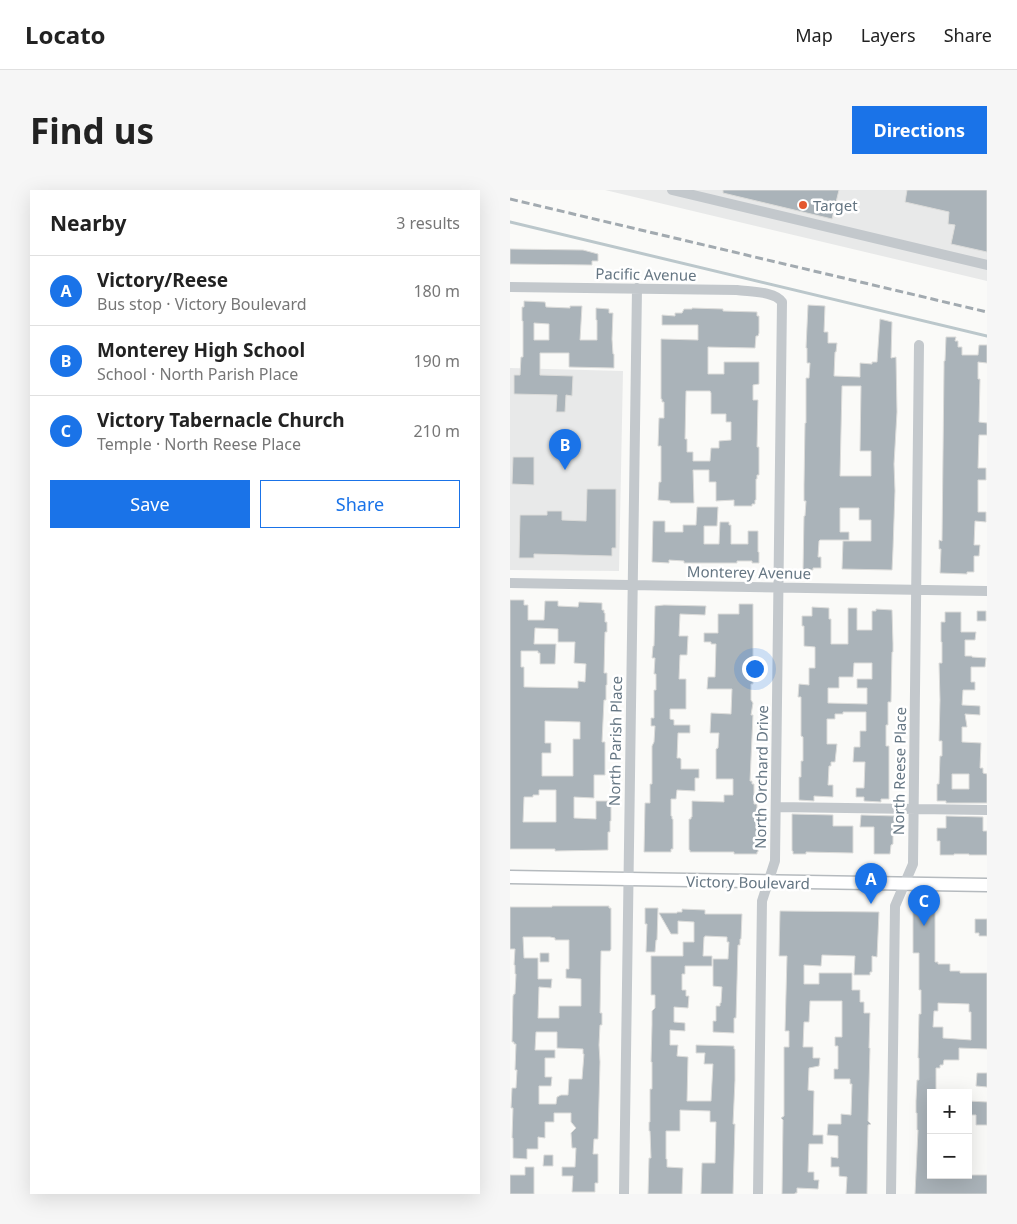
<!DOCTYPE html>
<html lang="en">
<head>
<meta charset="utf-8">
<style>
  :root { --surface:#fff; --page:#f6f6f6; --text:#222; --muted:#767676; --line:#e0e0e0; --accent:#1a73e8 }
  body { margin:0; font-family:"Noto Sans",sans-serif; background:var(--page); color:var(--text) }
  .controls { position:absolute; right:15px; bottom:15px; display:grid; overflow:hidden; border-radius:0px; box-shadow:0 5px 20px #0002 }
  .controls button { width:45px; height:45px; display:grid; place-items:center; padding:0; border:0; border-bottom:1px solid var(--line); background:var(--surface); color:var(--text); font:25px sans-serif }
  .you { position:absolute; left:244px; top:478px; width:18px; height:18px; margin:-12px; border:4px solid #fff; border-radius:50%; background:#1a73e8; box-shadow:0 0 0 8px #1a73e833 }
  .badge { display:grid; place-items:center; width:32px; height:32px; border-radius:50%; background:var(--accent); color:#fff; font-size:16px; font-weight:700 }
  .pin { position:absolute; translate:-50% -41px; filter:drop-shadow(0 1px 2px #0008) }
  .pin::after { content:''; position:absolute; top:26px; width:18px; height:15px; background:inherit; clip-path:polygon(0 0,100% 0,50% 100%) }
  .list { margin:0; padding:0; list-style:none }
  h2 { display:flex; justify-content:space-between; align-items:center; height:65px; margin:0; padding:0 20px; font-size:21px }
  h2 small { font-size:16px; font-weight:400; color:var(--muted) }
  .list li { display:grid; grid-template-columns:32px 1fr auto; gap:15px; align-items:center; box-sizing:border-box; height:70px; padding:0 20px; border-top:1px solid var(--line) }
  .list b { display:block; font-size:19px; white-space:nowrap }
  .list p { margin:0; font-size:16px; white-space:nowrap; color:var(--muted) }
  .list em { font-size:16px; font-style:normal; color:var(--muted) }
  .actions { display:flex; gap:10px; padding:15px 20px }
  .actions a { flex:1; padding:11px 0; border:1px solid var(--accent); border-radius:0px; text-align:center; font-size:18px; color:var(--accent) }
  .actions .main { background:var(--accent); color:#fff }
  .map { position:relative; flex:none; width:477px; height:1004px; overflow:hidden; border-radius:0px }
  header { display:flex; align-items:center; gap:30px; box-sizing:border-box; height:70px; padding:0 25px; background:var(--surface); border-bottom:1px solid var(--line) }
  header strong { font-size:24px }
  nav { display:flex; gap:28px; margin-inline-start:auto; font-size:18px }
  .intro { display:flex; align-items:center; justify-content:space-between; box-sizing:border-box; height:120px; padding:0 30px }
  h1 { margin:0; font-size:35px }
  .button { padding:12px 22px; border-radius:0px; background:var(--accent); color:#fff; font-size:18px; font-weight:700 }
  main { display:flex; gap:30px; padding:0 30px }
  aside { flex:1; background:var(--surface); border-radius:0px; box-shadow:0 5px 20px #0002 }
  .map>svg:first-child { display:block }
</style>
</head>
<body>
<header>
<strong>Locato</strong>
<nav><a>Map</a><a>Layers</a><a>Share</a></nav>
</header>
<div class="intro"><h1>Find us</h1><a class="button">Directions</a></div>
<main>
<aside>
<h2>Nearby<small>3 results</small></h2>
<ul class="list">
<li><span class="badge">A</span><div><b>Victory/Reese</b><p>Bus stop · Victory Boulevard</p></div><em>180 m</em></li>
<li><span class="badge">B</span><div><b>Monterey High School</b><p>School · North Parish Place</p></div><em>190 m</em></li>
<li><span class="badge">C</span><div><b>Victory Tabernacle Church</b><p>Temple · North Reese Place</p></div><em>210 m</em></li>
</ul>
<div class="actions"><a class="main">Save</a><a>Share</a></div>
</aside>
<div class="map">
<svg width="477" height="1004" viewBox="0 0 477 1004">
  <rect width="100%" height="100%" fill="#fafaf8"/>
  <path fill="#e8e9e9" d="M95,0H477V91Z
    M0,178L113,181L109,381L0,380Z"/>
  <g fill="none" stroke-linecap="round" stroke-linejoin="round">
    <path stroke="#bbc7cb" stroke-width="3" d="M0,32L477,146"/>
  </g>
  <path fill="#aab3b9" stroke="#dcdcda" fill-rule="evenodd" d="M213,0H329L322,29L213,3Z
    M397,0H477V62L441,54L445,35L438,34L439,22L395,12Z
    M0,59L73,60L88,64V71H82V75L0,74Z
    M14,111L35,112L36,117L60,118V116H72L70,150H87V130H86V118L99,119V123H103L102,149L103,164H104V178L59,177V163H30V185L63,186L62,206L56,205L55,222H46L47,205L4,204V185H10L11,167H13V131H12V117H14ZM24,133L39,134V150H24Z
    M298,115L315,116L314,142H318V153H327L326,162H325L324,186L350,187V173L362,174V172H367L370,129L382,132L381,168L386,167L387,222L384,274L385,301L383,359L382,380L332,379L333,351H361V330H349V318H330V342H339V350H310L309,351L308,367H311V378H303V380H293L294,326H295L296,311H294V295L295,233H296V188H299L300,173H297V158H296ZM332,196H351L350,261H361V286H330Z
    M182,118L213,119V121L247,122V126H249V143L248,146H246L245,158L198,157V184H214V172H249V194L243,195V210H248L247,257H249V285H247V289H246V310H245V314H242V316H224V310L206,311V292H199V280H183L184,313H160V311L148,310L149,292H151V256H148L149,228H154V212H152V209H151V149L188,150V135H152V125L165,126V123H172L174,119H182ZM176,201H200L201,203V224H216V232H221V250L209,251V258H201L200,271H183V262H177V249H175Z
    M436,147H446L445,151H448V157H452V165H468L469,155H477V173L468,172V189H470L469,232L477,233V245H469L468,278H476V290H468V322H476V332L465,331L464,355H470L469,366H464V382H457V384L430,383L431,359H429V350L432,351L434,177V171H435Z
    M3,267H24V295L2,294Z
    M77,299H106V358H102V366L24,364V368H9L10,325H37V321H52V330L76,331Z
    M187,317H208L207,336H194V354H209L210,332H219V335H221V354H238V341H248V362H249V373H242V371H227V373H174V371L159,370V373L142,372L143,331H155V342H173V335H186Z
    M0,410H14V415H18V430H34L35,411H48V416L68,417L69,412L92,413V420H94V423H95V432H97V442H95L94,483H97V495H96V510H94L92,552H95V585H84V608L64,607V628L86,629V611H101V631H100V642H98V660L45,661V659H0ZM25,438L48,439V452H65L64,473L76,474L75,492L68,491V498L14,497V477H11V461H28V463H30V474H45L46,454H24ZM35,531L70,532V549H63V586H32V563H41V553H35ZM29,600H46V632H13L14,607H23V605H29Z
    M229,414H243V494H241V510L243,513L241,525H243L240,591H242V594H244V614H247V625H249L248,662H247V664H224V662H180V660H179V629H181V627H182V611L214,612V605H223V589H206V559L208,558L209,543H200L201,523L221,524L222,499H197L198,487H205L206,454H201V452H194V443H208V424H229Z
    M154,415L196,416L195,425L170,424L169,446H178L177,465H170L169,489H176V519H160V529L164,530V535H180V543H168L167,568H170L171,569V579H189V588H185V601L167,600L166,609H161V626H162V629H163V659H161V662H134L135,613H140V594H142V556L144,552L145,536H141V528H144V500H146V484H144L145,468H142L143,456H144L145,416Z
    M302,417L319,418V429H321V454H338V418H347V440H362V421H366V419L382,420L383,454V462H382L381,512H378V535H376V556H379V609H371V612L354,611V607H346V598H354L355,572H343L344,557H350V541H356V522H333V524H325V529H317V554H327L325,572H321V576H319L318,595H323V607L304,606V611L289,610V587H291V571H293V547L291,546V507H288L289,494L299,495V478H305V457L294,456V436H292V426H302ZM344,473H362V489H347V498H357V514L318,513V498H329V487H343Z
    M467,421H476V431H467Z
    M435,422H451V442H466L465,450H455V466H462V467L476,468L475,477H461V492H465V500H453L452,515L470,516V525L455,524L457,537H452V552L471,553L470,578H473V583L477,584V613H436V611H427V594H429L430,566H432V551H429L430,510L429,473H432V452H431V432H435ZM442,584H459V599H442Z
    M282,624L323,625V636H343V663L296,662V664H283V661H282Z
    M351,625L386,626V643H383V654L381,655L380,664H364V637H350Z
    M436,626L473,627V641H477V665H459V664H444V665H430V651H427V638H436Z
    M42,716H99V718H101V759L100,761H91L90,823H92V835H90L89,855L90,872L88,949H84L83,964H88V993H85V1002H62L63,986H52V977H65L66,958H62L61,943L66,938L61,932V923H44V932H35V948L28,947V959H17V969L3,968V948H2L3,918H1L2,898H6L7,880H5L6,854H4V852H2L3,806L4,804H5L6,784H5V775H4L5,759H0V717H42ZM13,747H40L45,748V750H59V779H56V788L71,789V816H49V828H28L29,797L41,798L42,789H28V768H14ZM26,842H47V858L73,859V864H74L72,889H59L58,905H51L47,907L46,914H29V896H41L42,887H35V868H45V860H25Z
    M135,718H148L147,750H146L145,762H136L137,734H135Z
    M172,719L195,720V724H232L231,749H230V755H228L226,828H224V843L203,842V831H206V816H210V813H211L212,797L203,796V769H218L219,752H217V747L195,746V747H194L193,766H202V776H175V784H172V800H176V806H179L178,818L164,817V832L175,833V841L160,840V855H168L167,866L178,867L177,911H201L203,874H194L195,863H186V855L224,856V859H225V890L223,934H225L223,1004H191L192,973H205L206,932H200V921L170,920V941H156V969H157V977L173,978L172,1004H138L139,968H141L140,941H139V932H140V899H142V872H141L142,835V821L145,818V805H141V766H173V752H184V732L168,731V744H161L149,723H167V722H172Z
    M408,719H416V721H422V722H425V772H428V774H440V781H450V783H477V859L449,858V870H434L433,875H430V878H426V903H421V985H477V1004H405L408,940H407V923H406V911L407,890H409V868H408L409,824H411V800H409V763H403V720H408ZM428,813L459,814V822H461V850L433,848V837H423L424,821H428Z
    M270,721L369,722L367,767L362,766V782H360V785H344L345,766L312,765L311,776L294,775V794H309V783H342V800H350V812H354V823H360L359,858H360L358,931L361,934L358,935L357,1004H336L337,987L329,986V977H321V967L328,968V946L317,945L318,934H331V924L341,925L342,894H340V889H324V879H328V856H325V847H332V811H300L299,832H294L293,857H303V868H310L309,876L299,878L298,900L304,901L303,945H313V954H299L298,982H304V990H309L308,999L287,998V1003H285V1004H272L273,930L271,928L274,926V857H279V841H275L277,766H269Z
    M465,729H477V746H469V743H465Z
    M30,763H39V772H30Z
    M467,883H477V897L466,896Z
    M458,911L477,912V935H466V925H458Z
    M34,965H43V976H33Z
    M15,977H24V1004H0V985H15Z"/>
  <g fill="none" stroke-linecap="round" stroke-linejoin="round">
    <g stroke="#b5babe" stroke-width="15">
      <path id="major" d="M0,687L477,695"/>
    </g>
    <path stroke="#c3c8cc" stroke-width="10" d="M162,0L477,75
      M0,97L227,100C240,102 265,101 272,112L265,671L252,711L248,1004
      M0,393L477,401
      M266,617L477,620
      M114,1004L127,98
      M381,1004L385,716L403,674L409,155"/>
    <use href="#major" stroke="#fff" stroke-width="12"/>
    <path stroke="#a2aab0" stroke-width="3" stroke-dasharray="8 4" stroke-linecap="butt" d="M0,9L477,122"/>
  </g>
  <circle fill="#e4572e" stroke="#fff" stroke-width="2" cx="293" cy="15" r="5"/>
  <g text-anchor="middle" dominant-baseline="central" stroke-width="5" stroke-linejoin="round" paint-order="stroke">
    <g font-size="15" fill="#657683" stroke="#fff" text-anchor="start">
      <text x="303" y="15">Target</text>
    </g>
    <g font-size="15" fill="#657683" stroke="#fff">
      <text transform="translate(136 84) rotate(1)">Pacific Avenue</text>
      <text transform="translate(239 382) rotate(1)">Monterey Avenue</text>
      <text transform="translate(105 551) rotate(-89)">North Parish Place</text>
      <text transform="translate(389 581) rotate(-89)">North Reese Place</text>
      <text transform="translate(251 587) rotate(-89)">North Orchard Drive</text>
      <text transform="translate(238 692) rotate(1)">Victory Boulevard</text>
    </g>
  </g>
</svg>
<div class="controls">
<button>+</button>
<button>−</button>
</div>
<div class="you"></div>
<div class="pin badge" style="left:361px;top:714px">A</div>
<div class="pin badge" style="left:55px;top:280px">B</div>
<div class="pin badge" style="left:414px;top:736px">C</div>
</div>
</main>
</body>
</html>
